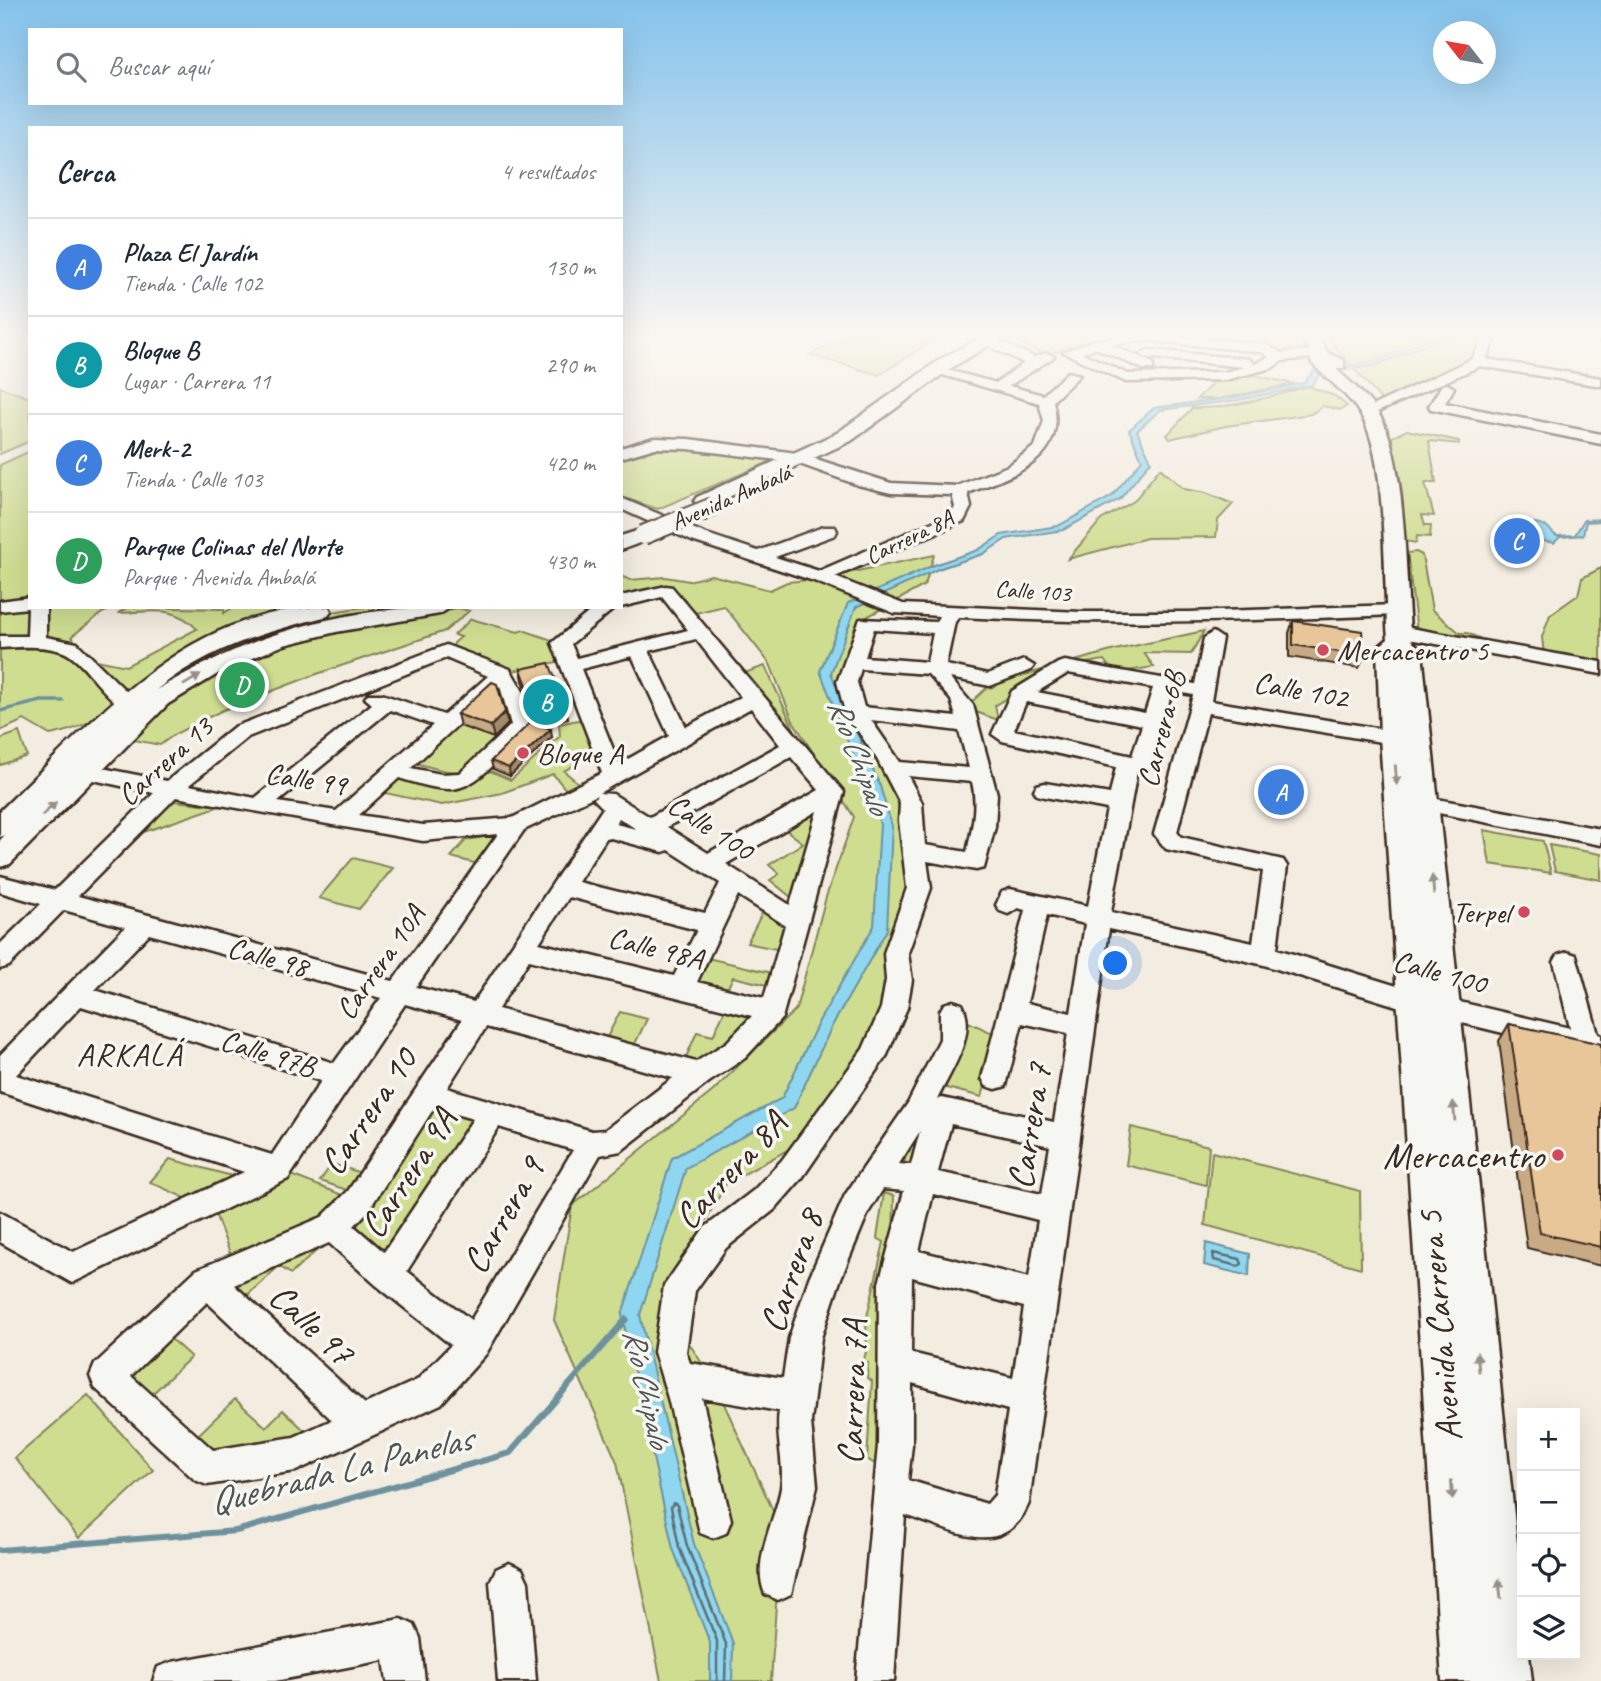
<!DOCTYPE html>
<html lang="es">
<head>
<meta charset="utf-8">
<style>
  :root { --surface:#fff; --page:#f2f2f3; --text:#1f2937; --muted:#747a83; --line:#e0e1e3; --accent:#d93025 }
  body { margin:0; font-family:Caveat,sans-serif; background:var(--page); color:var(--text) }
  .controls { position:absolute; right:21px; bottom:21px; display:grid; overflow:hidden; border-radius:0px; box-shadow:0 7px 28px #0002 }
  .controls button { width:63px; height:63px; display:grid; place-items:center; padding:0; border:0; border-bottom:2px solid var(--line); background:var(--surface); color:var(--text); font:35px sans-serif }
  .compass { position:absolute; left:1433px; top:21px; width:63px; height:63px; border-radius:50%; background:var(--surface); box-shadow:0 7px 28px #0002; rotate:301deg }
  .you { position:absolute; left:1116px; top:964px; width:24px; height:24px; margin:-18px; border:5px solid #fff; border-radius:50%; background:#1a73e8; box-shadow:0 0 0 10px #1a73e833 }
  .badge { display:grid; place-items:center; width:46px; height:46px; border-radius:50%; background:var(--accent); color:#fff; font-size:23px; font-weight:700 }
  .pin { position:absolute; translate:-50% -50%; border:4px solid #fff; box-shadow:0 2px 7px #0006 }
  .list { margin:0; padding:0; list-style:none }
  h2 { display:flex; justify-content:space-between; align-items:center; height:91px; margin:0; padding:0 28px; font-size:30px }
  h2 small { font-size:23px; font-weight:400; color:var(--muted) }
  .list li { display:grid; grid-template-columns:46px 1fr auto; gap:21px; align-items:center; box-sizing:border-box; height:98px; padding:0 28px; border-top:2px solid var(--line) }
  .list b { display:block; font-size:26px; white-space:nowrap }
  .list p { margin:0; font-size:23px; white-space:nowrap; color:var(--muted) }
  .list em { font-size:23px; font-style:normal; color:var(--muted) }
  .icon { flex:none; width:38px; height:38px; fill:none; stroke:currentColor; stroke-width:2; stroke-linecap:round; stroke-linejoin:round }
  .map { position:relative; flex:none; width:1601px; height:1681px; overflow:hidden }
  .search { position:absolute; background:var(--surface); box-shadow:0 7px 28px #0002; left:28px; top:28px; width:595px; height:77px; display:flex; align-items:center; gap:18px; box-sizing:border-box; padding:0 24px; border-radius:0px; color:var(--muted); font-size:26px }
  .panel { position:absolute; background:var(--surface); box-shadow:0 7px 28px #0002; left:28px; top:126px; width:595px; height:483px; border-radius:0px }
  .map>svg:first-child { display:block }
</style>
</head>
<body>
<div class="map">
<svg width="1601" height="1681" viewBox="0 0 1601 1681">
  <rect width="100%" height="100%" fill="#f3ece0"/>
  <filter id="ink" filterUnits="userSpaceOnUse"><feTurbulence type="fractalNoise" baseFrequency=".0143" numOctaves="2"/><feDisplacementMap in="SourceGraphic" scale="14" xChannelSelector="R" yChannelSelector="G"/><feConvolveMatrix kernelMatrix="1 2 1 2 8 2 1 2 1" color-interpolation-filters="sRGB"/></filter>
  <g filter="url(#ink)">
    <path fill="#cfdd91" stroke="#858458" stroke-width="2" d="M849,333H941L943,334L879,375L810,355Z
      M1007,333H1081L1095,342L1044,355L1003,335Z
      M1184,333H1295L1308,352L1272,351L1264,338L1214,336V341L1147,337Z
      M1323,333H1492L1479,360L1384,403Z
      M1245,373L1294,384L1219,399H1197L1218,378Z
      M1308,386L1335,396L1347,406L1340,410L1323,406L1311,414L1226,426L1170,439L1167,435L1192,408C1223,410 1277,396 1308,386Z
      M0,387L30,398V441L0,454Z
      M1407,430L1459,441V444L1429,441L1436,483H1425L1434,516L1422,515L1425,525H1431L1430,537L1417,536L1416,543L1405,541L1392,437Z
      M673,445L779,458L658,509L621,497V458L641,450Z
      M30,451V607H117L102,613L72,636L82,657L126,666L197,629C174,604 149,612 118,613L129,607L224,609V613L234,607H305C265,617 209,632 175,656C131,687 107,725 50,735L24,720L0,731V465Z
      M1160,468L1184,489L1206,493L1233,504L1218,520L1216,537L1147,538L1068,559L1101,520L1134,501Z
      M1416,552L1422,555L1432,610L1460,633H1467L1493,644L1417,631L1407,553Z
      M934,555L925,585L863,619L841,690L889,771L913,858V914L869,1051L809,1138L726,1184L661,1300L714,1382L781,1528L771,1681H661L617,1462L554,1320L572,1206L713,1091L796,1009L826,897L854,817L793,721L770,664L724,606L696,613L670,587L621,597V576L630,580L665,577L689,581L711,575L770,590L787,582L819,579Z
      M1601,568V662L1544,655L1542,637L1550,615L1578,595L1582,578Z
      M366,607H429L339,622L275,639L150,703L155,682C218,638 291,616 366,607Z
      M459,608L469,611L445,631L314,675L223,710L175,734L160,745L129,739L178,695L255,653L305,637L409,615Z
      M471,619L518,632L523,630L561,643L567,660L503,673L452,653L454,643L461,637L454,635Z
      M1204,631L1191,654L1144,653L1154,667L1114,673L1104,660L1063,667L995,705L998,720L965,708L991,684L1115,650Z
      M765,666L795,731L755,699L744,673Z
      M583,719L594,748L591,756L564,771L578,783L567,791L553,774L502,793L442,805L380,792L395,776C430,781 459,794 488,770L511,780L560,736L559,724Z
      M454,724L498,739C460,778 465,777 412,762Z
      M19,732L27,756L0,765V739Z
      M826,799L791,897L770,880L779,874L769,865L803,843L781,826Z
      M165,800L220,806L132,836Z
      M1484,830L1543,841L1551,873L1490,864Z
      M497,835L501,839L482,865L451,857L466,840Z
      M1549,845L1601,854V880L1555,871Z
      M353,858L393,868L359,909L319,898Z
      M765,907L791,920L781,950L747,943Z
      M703,957L772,973L767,985L733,977L727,989L692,982Z
      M727,1005L753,1011L730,1048L701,1070L683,1064L697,1032L713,1036Z
      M620,1012L647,1019L631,1052L604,1043Z
      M948,1013L993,1033L990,1057L994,1066L983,1065L980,1080L986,1083L982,1097L943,1087C934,1124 922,1154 900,1186L907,1148L930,1089Z
      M434,1098L487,1116L395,1261L348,1225Z
      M1131,1127L1209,1146L1206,1185L1126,1165Z
      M1212,1152L1360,1191L1361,1268L1205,1225Z
      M170,1159L239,1178L237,1182L187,1199L150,1182Z
      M332,1164L368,1175L356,1193L320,1181Z
      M278,1170L358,1201L234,1264L213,1208Z
      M884,1193L894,1196L889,1473L867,1459L872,1381L867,1378L868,1363H863L867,1348L866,1321L884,1242L877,1238Z
      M327,1241L291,1274L279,1266L242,1300L223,1281Z
      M162,1331L191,1357L149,1397L120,1369Z
      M88,1395L153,1470L79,1538L15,1458Z
      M235,1399L266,1427L283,1410L305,1431L269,1446L214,1458L193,1440Z"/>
    <path fill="#8fd6f1" stroke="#6d919d" stroke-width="2" d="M1445,333H1453L1377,365L1320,374L1312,385L1239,400L1160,410L1137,431L1151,461L1120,499L1063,530L1006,539L983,554L938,569L856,607L831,673L880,786L892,826L887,930L832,1026L794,1108L686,1168L640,1315L694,1544L733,1643L732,1681H710V1643L673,1549L622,1315L672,1158L782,1098L819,1021L874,926L880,824L820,671L848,603L934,565L978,550L1001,535L1058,526L1112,496L1142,460L1129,430L1154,408L1235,397L1304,383L1313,372L1372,362Z
      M1601,519V521L1586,522L1583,535L1560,537L1554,543L1542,541L1541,535L1531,527L1534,523C1553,525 1548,532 1557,536L1575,535L1584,520Z
      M1206,1243L1250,1254L1249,1276L1204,1265Z"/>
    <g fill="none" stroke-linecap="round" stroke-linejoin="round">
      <path stroke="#5d6f72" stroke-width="2.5" d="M1213,1253L1240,1259L1242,1264L1238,1266L1214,1260Z
        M717,1681V1641L679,1547L671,1507L673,1503L677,1505L687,1546L726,1644L725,1681"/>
      <path stroke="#6d919d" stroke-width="3.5" d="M0,711L41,701H63"/>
      <path stroke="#6d919d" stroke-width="6" d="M0,1550L236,1531L510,1453L626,1319"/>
      <g stroke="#3b2a1e" stroke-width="5">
        <path id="minor" d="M1139,333H1167L1166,336L1265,344L1281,353L1320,349L1327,353L1320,357L1282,361L1272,368L1225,380L1126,382L1063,352L1092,341ZM1143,340L1262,352L1269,357L1255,364L1249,359L1148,350L1141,354L1143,357L1245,367L1225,372L1128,374L1082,353L1096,348L1143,369H1153V363L1112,345Z
          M1486,333H1498L1486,359L1601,378V386L1480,366L1373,414L1368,415L1361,411L1472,359Z
          M1579,333H1601V341L1580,336Z
          M988,336L1034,357L1047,353L1054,357L1009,386L1043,395L1068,372L1080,375L1053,401C1068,461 1013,475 968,493L971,507L964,521L835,577L903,604L1081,612H1188L1397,605L1406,610L1397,615C1250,621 1106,625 959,617L955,622L946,665L988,674L1024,660L1034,666L1031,670L990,686L950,678L973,705L997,794L995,827L984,868L976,870L927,861L931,888L908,953L912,980L907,1008L887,1055L802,1178L774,1210L726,1248L695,1291L686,1352L690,1363L783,1378L789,1338L809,1278L845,1195L908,1103L940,1039V1011L944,1004L953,1001L962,1004C978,1034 950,1072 937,1100L942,1098L1054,1122L1068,1033L1022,1023L1006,1086L996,1089L986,1086L982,1078L1025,910L1018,908L1008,914L1000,911L996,905L1002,892L1010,889L1088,906L1107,809L1045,797L1037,795L1034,790L1037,785L1045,783L1110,794L1116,767L1002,741L992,734L1012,691L1058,663L1065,661L1195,684L1204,638L1213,632L1222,638L1211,701L1400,732L1403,737L1393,744L1208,713L1177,832L1181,837L1283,860L1287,866L1277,949L1413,991L1570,1028L1554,962L1558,955L1567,952L1576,955L1598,1034L1601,1035V1057L1413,1011L1264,965L1109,929L1029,1503C1004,1563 951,1529 905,1515L894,1681H856L878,1445L879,1283L904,1191L883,1189L868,1213L841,1278L821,1338L811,1422L817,1486L791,1594L778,1600L765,1594C751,1562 775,1521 781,1488C785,1463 775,1436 779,1411L702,1398L731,1520L726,1533L713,1538L700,1533L668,1398L654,1352L664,1286L704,1228L754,1190L782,1160L863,1049L881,1008L886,980L884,953L907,888L899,821L900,803L877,759L845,712L837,682L860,619L936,622L939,616L894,613L814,581L692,541L621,509V498L704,533L758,551L823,527H835L837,531L835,535L775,557L819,571L951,514L955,507L952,495L891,493L858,485L794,462L688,449L655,448L621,458V448L654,438L688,439L797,453L891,483L957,486L1008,466L1035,446L1044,421L1039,403L929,371L936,367L996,383L1024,363L983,343L981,340ZM874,629L933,633L927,662L865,657ZM861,669L928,674L951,700L956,717L864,707L857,682ZM1068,673L1153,688L1145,713L1037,692ZM1172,691L1193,695L1154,834L1166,849L1263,871L1253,943L1111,912L1137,771L1148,770L1151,765ZM1026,702L1142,725L1132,756L1014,730ZM871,720L959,731L969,768L900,762ZM908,776L972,782C978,805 972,829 967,852L925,845L922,803ZM1047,915L1085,924L1071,1013L1027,1003ZM951,1124L1050,1146L1042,1194L938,1172ZM920,1131L911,1165L899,1164ZM933,1194L1038,1220L1029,1278L919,1251ZM912,1277L1024,1307L1013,1378L911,1353ZM912,1383L1008,1410L995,1495L987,1504L908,1480L912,1445Z
          M1447,384L1454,388L1445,403L1601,434V444L1431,409L1429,406L1442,385Z
          M666,586L672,587L844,792L782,1018L745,1058L709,1082L621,1151L600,1155L486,1354L441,1404L296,1471L207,1485L195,1480L95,1388L90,1376L95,1364L196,1270L322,1217L348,1191L462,1020L405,1004L288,1179L72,1283L0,1242V1212L73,1252L244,1172L0,1092V1055L125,927L64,910L9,966L0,969V944L41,904L0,892V876L55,890L154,793L79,777L76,772L79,767L87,765L167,781L234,727L446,645L510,669L524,693L532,726C524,738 512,748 502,757C461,797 453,794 399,778L359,815L423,825L512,818L602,773L552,643L595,607H616L571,644L577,658L688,630L662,597L621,607H620L621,596ZM696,639L741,697L686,727L649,651ZM632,656L669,736L619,764L581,669ZM446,658L488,676L444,715L382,694H368L365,698L372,704L255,798L189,785L248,737ZM500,686L511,725L460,773L441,774L411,768ZM751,708L780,745L650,817L613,794L599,793ZM390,710L433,725L336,811L278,802ZM791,757L819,790L708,853L667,827ZM597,795L594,799L603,808L474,1002L416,987L524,830ZM176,797L423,841L498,834L393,981L78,896ZM817,811L790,905L726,864ZM619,818L636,829L616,824ZM607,837L663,852L669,850L720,883L705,913L578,882ZM738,895L785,925L764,998L697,982ZM569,897L697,930L674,976L539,943ZM149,934L381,998L334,1063L95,990ZM529,960L752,1016L727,1042L696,1062L498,1009ZM81,1006L321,1081L272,1155L16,1075ZM486,1027L673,1078L605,1130L592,1131L447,1088ZM434,1108L473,1119L384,1252L354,1226L368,1211ZM499,1127L573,1150L471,1320L407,1271ZM329,1243L376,1285L451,1345L417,1380L365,1404L234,1285ZM207,1302L332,1420L294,1437L213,1450L131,1376Z
          M30,597V607H46V637L77,643L130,695L154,705L157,709L154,713C112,724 90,660 61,651C41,645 20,647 0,648V636H27L28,608L0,611V601Z
          M1399,626L1601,662V674L1392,636L1390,632Z
          M1426,797L1601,829V845L1418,809L1415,804L1418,799Z
          M509,1563L522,1569L528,1582L536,1681H498L490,1582L496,1569Z
          M401,1619L414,1625L420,1638L425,1681H387L384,1660L275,1681H153L158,1667L172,1662Z"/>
      </g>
      <g stroke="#3b2a1e" stroke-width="5">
        <path id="major" d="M990,333H1010L954,366L851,441L711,505L704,507L694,501L697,497L837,433L942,358Z
          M1299,333H1315L1328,353L1344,360V368L1336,369C1352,384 1369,397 1380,416C1407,462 1405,583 1411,640L1422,652L1522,1590V1655H1529L1532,1681H1442L1380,737L1377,648L1388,639C1383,582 1388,466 1363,419C1352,396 1328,381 1312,363L1310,359L1313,355Z
          M643,529L653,535L650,539L621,550V536Z
          M329,607L331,611L328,616C264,632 209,648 156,690C252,634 339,607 451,607L440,614L336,632L284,645L226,669L168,704L10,864L0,867V840L5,835L0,837V811C94,721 187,607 329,607Z"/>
      </g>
      <use href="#minor" fill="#f6f6f2" fill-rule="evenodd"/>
      <use href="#major" fill="#f6f6f2" fill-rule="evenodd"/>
      <g stroke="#3b2a1e" stroke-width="22" stroke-linecap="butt">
        <path id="major-bridge" d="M643,535L713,507"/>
      </g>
      <use href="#major-bridge" stroke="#f6f6f2" stroke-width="18"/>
    </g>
    <path fill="#c8aa84" stroke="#3b2a1e" stroke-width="2" d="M1293,621L1364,656L1359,668L1289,657V633Z
      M521,669L566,706L568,719L540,725L552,737L510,776L493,769L491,761L534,722L528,697L530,698L523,681Z
      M505,712L508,724L494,738L460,726L457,714Z
      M1509,1024L1601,1044V1266L1527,1248L1499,1041Z"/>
    <path fill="#a28b6c" stroke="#3b2a1e" stroke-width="2" d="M566,706L568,719L534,726L532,714Z
      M505,712L508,724L494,738L491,726Z
      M551,729L552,737L510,776L509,768Z"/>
    <path fill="#e8c69a" stroke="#3b2a1e" stroke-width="2" d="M1293,621L1362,631L1364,656L1293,645Z
      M549,663L566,706L532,714L528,697L532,699L521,669Z
      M492,682L497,684L505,712L491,726L457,714Z
      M531,722L551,729L509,768L491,761Z
      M1509,1024L1601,1044V1247L1540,1233Z"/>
    <defs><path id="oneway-solid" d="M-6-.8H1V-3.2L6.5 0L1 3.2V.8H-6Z" transform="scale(1.75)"/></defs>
    <g fill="#989088">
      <use href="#oneway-solid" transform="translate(192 680) rotate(-31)"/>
      <use href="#oneway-solid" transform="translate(1396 775) rotate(86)"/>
      <use href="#oneway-solid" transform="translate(49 809) rotate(-44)"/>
      <use href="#oneway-solid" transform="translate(1433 885) rotate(-95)"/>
      <use href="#oneway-solid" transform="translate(1454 1111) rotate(-95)"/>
      <use href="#oneway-solid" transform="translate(1478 1362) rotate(-96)"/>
      <use href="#oneway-solid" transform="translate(1452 1490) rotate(86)"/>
      <use href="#oneway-solid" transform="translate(1500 1589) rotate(-95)"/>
    </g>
  </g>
  <linearGradient id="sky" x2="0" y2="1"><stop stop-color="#84c2ec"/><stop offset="0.59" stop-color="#faf6f1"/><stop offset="1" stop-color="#faf6f1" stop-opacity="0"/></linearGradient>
  <rect width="1601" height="568" fill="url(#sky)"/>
  <g fill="#d1495b" stroke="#f6f6f2" stroke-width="2.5">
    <circle cx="1323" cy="650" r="7"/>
    <circle cx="523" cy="753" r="7"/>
    <circle cx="1524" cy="912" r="7"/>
    <circle cx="1558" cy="1155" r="7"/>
  </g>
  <g text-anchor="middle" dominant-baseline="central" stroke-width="7" stroke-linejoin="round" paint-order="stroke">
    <g font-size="24" fill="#3b2a1e" stroke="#f6f6f2">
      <text transform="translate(731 497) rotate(-24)">Avenida Ambalá</text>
      <text transform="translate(909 537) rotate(-26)">Carrera 8A</text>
      <text transform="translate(1033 591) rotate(4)">Calle 103</text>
    </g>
    <g font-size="30" fill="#3b2a1e" stroke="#f6f6f2" text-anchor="start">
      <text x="1337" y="650">Mercacentro 5</text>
      <text x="537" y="753">Bloque A</text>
      <text x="1510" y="912" text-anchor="end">Terpel</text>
    </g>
    <g font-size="30" fill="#3b2a1e" stroke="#f6f6f2">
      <text transform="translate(1301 690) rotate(10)">Calle 102</text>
      <text transform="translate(1161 729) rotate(-76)">Carrera 6B</text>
      <text transform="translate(165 761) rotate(-42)">Carrera 13</text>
      <text transform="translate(306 779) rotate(9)">Calle 99</text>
      <text transform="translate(711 827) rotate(33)">Calle 100</text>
      <text transform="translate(656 948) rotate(14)">Calle 98A</text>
      <text transform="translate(268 957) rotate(15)">Calle 98</text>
      <text transform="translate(380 962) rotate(-55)">Carrera 10A</text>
      <text transform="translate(1440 972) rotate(15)">Calle 100</text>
      <text transform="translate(268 1053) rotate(17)">Calle 97B</text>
    </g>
    <g font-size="32" font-style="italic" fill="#505553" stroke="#f6f6f2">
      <text transform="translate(859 756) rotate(69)">Río Chipalo</text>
      <text transform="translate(647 1388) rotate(77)">Río Chipalo</text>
    </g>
    <g font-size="32" letter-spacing="2" fill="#3b2a1e" stroke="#f6f6f2">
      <text x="130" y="1054">ARKALÁ</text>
    </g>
    <g font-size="37" fill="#3b2a1e" stroke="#f6f6f2">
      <text transform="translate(368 1111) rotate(-56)">Carrera 10</text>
      <text transform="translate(1029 1126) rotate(-81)">Carrera 7</text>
      <text transform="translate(730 1170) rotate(-47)">Carrera 8A</text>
      <text transform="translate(408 1173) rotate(-57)">Carrera 9A</text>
      <text transform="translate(503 1215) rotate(-60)">Carrera 9</text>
      <text transform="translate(791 1271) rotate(-71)">Carrera 8</text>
      <text transform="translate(312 1324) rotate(43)">Calle 97</text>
      <text transform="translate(1439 1326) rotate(-95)">Avenida Carrera 5</text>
      <text transform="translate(852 1392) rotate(-88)">Carrera 7A</text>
    </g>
    <g font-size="37" fill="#3b2a1e" stroke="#f6f6f2" text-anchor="end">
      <text x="1544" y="1155">Mercacentro</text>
    </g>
    <g font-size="38" font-style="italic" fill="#505553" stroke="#f6f6f2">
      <text transform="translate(340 1470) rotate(-14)">Quebrada La Panelas</text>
    </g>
  </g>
</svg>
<div class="controls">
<button>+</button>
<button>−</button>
<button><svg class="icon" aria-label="locate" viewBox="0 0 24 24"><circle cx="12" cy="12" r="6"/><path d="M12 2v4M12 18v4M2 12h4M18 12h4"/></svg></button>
<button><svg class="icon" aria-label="layers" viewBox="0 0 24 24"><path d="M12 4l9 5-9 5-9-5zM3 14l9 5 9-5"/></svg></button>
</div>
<svg class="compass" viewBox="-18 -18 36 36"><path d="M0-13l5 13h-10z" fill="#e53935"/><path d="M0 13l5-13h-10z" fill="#747a83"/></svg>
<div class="you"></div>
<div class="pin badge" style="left:1281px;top:792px;background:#3f7fe0">A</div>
<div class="pin badge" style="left:546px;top:702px;background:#0f9aa8">B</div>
<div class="pin badge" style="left:1517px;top:541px;background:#3f7fe0">C</div>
<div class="pin badge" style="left:242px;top:685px;background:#2e9e5b">D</div>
<div class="search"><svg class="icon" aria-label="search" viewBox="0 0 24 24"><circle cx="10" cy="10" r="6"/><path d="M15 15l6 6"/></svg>Buscar aquí</div>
<section class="panel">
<h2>Cerca<small>4 resultados</small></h2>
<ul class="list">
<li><span class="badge" style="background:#3f7fe0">A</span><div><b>Plaza El Jardín</b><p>Tienda · Calle 102</p></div><em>130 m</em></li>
<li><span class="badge" style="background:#0f9aa8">B</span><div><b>Bloque B</b><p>Lugar · Carrera 11</p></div><em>290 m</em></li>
<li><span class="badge" style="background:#3f7fe0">C</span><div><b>Merk-2</b><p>Tienda · Calle 103</p></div><em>420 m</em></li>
<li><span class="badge" style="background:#2e9e5b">D</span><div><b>Parque Colinas del Norte</b><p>Parque · Avenida Ambalá</p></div><em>430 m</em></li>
</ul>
</section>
</div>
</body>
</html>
